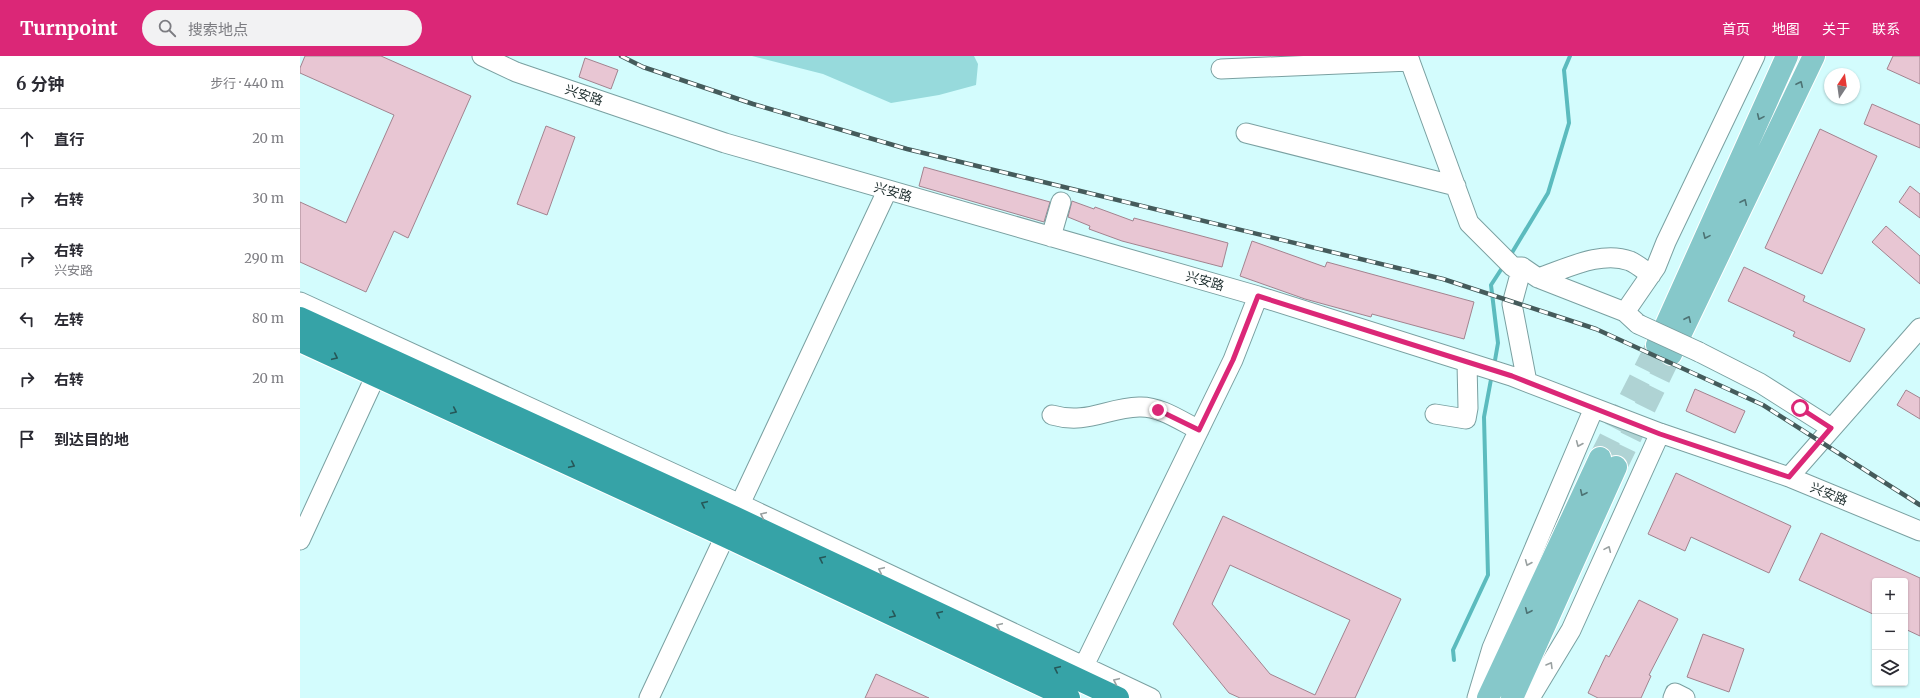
<!DOCTYPE html>
<html lang="zh">
<head>
<meta charset="utf-8">
<style>
  :root { --surface:#fff; --page:#f2f2f3; --text:#2b2b33; --muted:#7c7c81; --line:#e1e1e2; --accent:#db2777 }
  body { margin:0; font-family:Merriweather,"Noto Sans SC",serif; background:var(--page); color:var(--text) }
  .controls { position:absolute; right:12px; bottom:12px; display:grid; overflow:hidden; border-radius:4px; box-shadow:0 1px 3px #0004 }
  .controls button { width:36px; height:36px; display:grid; place-items:center; padding:0; border:0; border-bottom:1px solid var(--line); background:var(--surface); color:var(--text); font:20px sans-serif }
  .compass { position:absolute; left:1524px; top:12px; width:36px; height:36px; border-radius:50%; background:var(--surface); box-shadow:0 1px 3px #0004; rotate:13deg }
  .stop { position:absolute; width:12px; height:12px; margin:-9px; border:3px solid #db2777; border-radius:50%; background:#fff }
  .stop.end { background:#db2777; border-color:#fff; box-shadow:0 1px 4px #0008 }
  .list { margin:0; padding:0; list-style:none }
  h2 { display:flex; justify-content:space-between; align-items:center; height:52px; margin:0; padding:0 16px; font-size:17px }
  h2 small { font-size:13px; font-weight:400; color:var(--muted) }
  .list li { display:grid; grid-template-columns:26px 1fr auto; gap:12px; align-items:center; box-sizing:border-box; height:60px; padding:0 16px; border-top:1px solid var(--line) }
  .list b { display:block; font-size:15px; white-space:nowrap }
  .list p { margin:0; font-size:13px; white-space:nowrap; color:var(--muted) }
  .list em { font-size:13px; font-style:normal; color:var(--muted) }
  .icon { flex:none; width:22px; height:22px; fill:none; stroke:currentColor; stroke-width:2; stroke-linecap:round; stroke-linejoin:round }
  .map { position:relative; flex:none; width:1620px; height:642px; overflow:hidden }
  header { display:flex; align-items:center; gap:24px; box-sizing:border-box; height:56px; padding:0 20px; background:var(--accent); color:#fff }
  header strong { font-size:19px }
  nav { display:flex; gap:22px; margin-inline-start:auto; font-size:14px }
  .search { width:280px; height:36px; background:var(--page); display:flex; align-items:center; gap:10px; box-sizing:border-box; padding:0 14px; border-radius:22px; color:var(--muted); font-size:15px }
  main { display:flex }
  aside { flex:1; background:var(--surface) }
  .map>svg:first-child { display:block }
</style>
</head>
<body>
<header>
<strong>Turnpoint</strong>
<div class="search"><svg class="icon" aria-label="search" viewBox="0 0 24 24"><circle cx="10" cy="10" r="6"/><path d="M15 15l6 6"/></svg>搜索地点</div>
<nav><a>首页</a><a>地图</a><a>关于</a><a>联系</a></nav>
</header>
<main>
<aside>
<h2>6 分钟<small>步行 · 440 m</small></h2>
<ul class="list">
<li><svg class="icon" aria-label="ahead" viewBox="0 0 24 24"><path d="M12 20V5M6 11l6-6 6 6"/></svg><div><b>直行</b></div><em>20 m</em></li>
<li><svg class="icon" aria-label="right" viewBox="0 0 24 24"><path d="M7 20v-9h11M14 6l5 5-5 5"/></svg><div><b>右转</b></div><em>30 m</em></li>
<li><svg class="icon" aria-label="right" viewBox="0 0 24 24"><path d="M7 20v-9h11M14 6l5 5-5 5"/></svg><div><b>右转</b><p>兴安路</p></div><em>290 m</em></li>
<li><svg class="icon" aria-label="left" viewBox="0 0 24 24"><path d="M17 20v-9H6M10 6l-5 5 5 5"/></svg><div><b>左转</b></div><em>80 m</em></li>
<li><svg class="icon" aria-label="right" viewBox="0 0 24 24"><path d="M7 20v-9h11M14 6l5 5-5 5"/></svg><div><b>右转</b></div><em>20 m</em></li>
<li><svg class="icon" aria-label="arrive" viewBox="0 0 24 24"><path d="M6 21V4h12l-3 4 3 4H6"/></svg><div><b>到达目的地</b></div></li>
</ul>
</aside>
<div class="map">
<svg width="1620" height="642" viewBox="0 0 1620 642">
  <rect width="100%" height="100%" fill="#d3fcfd"/>
  <path fill="#97dadc" d="M452,0H674L678,8L676,29L639,39L591,47L523,18Z"/>
  <g fill="none" stroke-linecap="round" stroke-linejoin="round">
    <path stroke="#5bbbbe" stroke-width="4" d="M1210,200L1248,137L1269,67L1264,14L1270,0
      M1194,310L1198,287L1191,229L1204,209
      M1154,604L1153,594L1188,519L1184,361L1192,318"/>
  </g>
  <path fill="#e8c6d3" stroke="#a2838f" fill-rule="evenodd" d="M5,0H81L171,40L108,182L94,175L66,236L0,206V146L46,167L94,59L0,17V12Z
    M1593,0H1620V28L1587,13Z
    M285,2L318,14L311,33L279,21Z
    M1572,48L1620,69V92L1564,68Z
    M246,70L275,81L247,159L217,148Z
    M1520,73L1577,100L1522,218L1465,192Z
    M624,111L750,146L744,166L619,130Z
    M1610,130L1620,138V162L1599,146Z
    M772,145L794,153L795,151L833,165L834,162L928,187L922,211L822,185L789,173L790,170L768,161Z
    M1586,170L1620,200V228L1572,186Z
    M952,185L1025,211L1027,206L1174,246L1164,283L1072,258L1071,261L1005,243L940,220Z
    M1444,211L1505,240L1503,245L1565,273L1550,306L1493,280L1495,276L1428,245Z
    M1395,333L1445,355L1435,377L1386,355Z
    M1606,334L1620,342V363L1597,349Z
    M1376,417L1491,470L1469,517L1391,481L1385,495L1348,478Z
    M923,460L1101,543L1055,642H940L929,637L873,568ZM930,509L1050,564L1015,639L970,618L912,548Z
    M1521,477L1620,522V580L1605,573V525H1575V559L1499,524Z
    M1339,544L1378,563L1349,619L1351,620L1341,642H1298L1288,637L1306,599L1309,601Z
    M1403,578L1444,593L1429,636L1387,621Z
    M576,618L629,642H565Z"/>
  <g fill="none" stroke-linecap="round" stroke-linejoin="round">
    <path stroke="#afd3d4" stroke-width="22" stroke-dasharray="22 11" stroke-linecap="butt" d="M1300,402L1357,289
      M1316,411L1371,298"/>
    <g stroke="#7aa0a1" stroke-width="21">
      <path id="minor" d="M182,0L216,16L425,87L958,240L1211,320L1360,377L1489,421L1620,475
        M1108,0L1169,167L1213,211H1222L1238,222L1325,256L1338,268
        M921,13L1110,5
        M946,77L1156,130
        M751,181L761,146
        M1222,211L1212,248L1227,326
        M1238,222C1266,213 1301,194 1330,205C1337,208 1344,214 1351,219
        M0,246L440,448L851,642
        M1325,256L1356,211L1366,186L1455,0
        M1399,296L1460,327L1531,372
        M1135,358L1166,363L1168,352L1167,307
        M752,359C787,369 806,352 839,351C860,350 881,365 899,374
        M1489,421L1620,272
        M0,484L82,306
        M779,620L933,304L958,240
        M349,642L587,135
        M1177,642L1192,592L1294,352
        M1230,642L1271,574L1360,377
        M1373,642L1375,637L1385,642"/>
    </g>
    <g stroke="#fff" stroke-width="24">
      <path id="major" d="M1357,289L1487,0
        M1371,298L1514,0
        M1188,642L1300,402
        M1212,642L1316,411"/>
    </g>
    <g stroke="#fff" stroke-width="24">
      <path id="highway" d="M0,262L434,461L818,642
        M0,285L425,480L769,642"/>
    </g>
    <use href="#minor" stroke="#fff" stroke-width="19"/>
    <use href="#major" stroke="#86c8ca" stroke-width="22"/>
    <use href="#highway" stroke="#36a3a7" stroke-width="22"/>
    <g stroke="#455b5b" stroke-width="4.5">
      <path id="rail" d="M321,0L343,11L453,48L607,93L1143,223L1296,273L1463,349L1620,449"/>
    </g>
    <use href="#rail" stroke="#fff" stroke-width="3" stroke-dasharray="9" stroke-linecap="butt"/>
    <g stroke="#7aa0a1" stroke-width="21" stroke-linecap="butt">
      <path id="minor-bridge" d="M1338,268L1399,296"/>
    </g>
    <use href="#minor-bridge" stroke="#fff" stroke-width="19"/>
  </g>
  <defs><path id="oneway-chevron" d="M-2-3.5L2.5 0L-2 3.5" fill="none" stroke-width="1.6" stroke-linecap="round" stroke-linejoin="round"/></defs>
  <g stroke="#4d7374">
    <use href="#oneway-chevron" transform="translate(1500 28) rotate(-65)"/>
    <use href="#oneway-chevron" transform="translate(1460 61) rotate(114)"/>
    <use href="#oneway-chevron" transform="translate(1444 146) rotate(-65)"/>
    <use href="#oneway-chevron" transform="translate(1406 180) rotate(114)"/>
    <use href="#oneway-chevron" transform="translate(1388 263) rotate(-65)"/>
    <use href="#oneway-chevron" transform="translate(1283 437) rotate(115)"/>
    <use href="#oneway-chevron" transform="translate(1228 555) rotate(115)"/>
  </g>
  <g stroke="#265758">
    <use href="#oneway-chevron" transform="translate(35 301) rotate(25)"/>
    <use href="#oneway-chevron" transform="translate(154 355) rotate(25)"/>
    <use href="#oneway-chevron" transform="translate(272 409) rotate(25)"/>
    <use href="#oneway-chevron" transform="translate(404 448) rotate(-155)"/>
    <use href="#oneway-chevron" transform="translate(522 503) rotate(-155)"/>
    <use href="#oneway-chevron" transform="translate(639 558) rotate(-155)"/>
    <use href="#oneway-chevron" transform="translate(593 559) rotate(25)"/>
    <use href="#oneway-chevron" transform="translate(757 613) rotate(-155)"/>
  </g>
  <g stroke="#9aa1a1">
    <use href="#oneway-chevron" transform="translate(1279 388) rotate(113)"/>
    <use href="#oneway-chevron" transform="translate(463 459) rotate(-155)"/>
    <use href="#oneway-chevron" transform="translate(1308 493) rotate(-66)"/>
    <use href="#oneway-chevron" transform="translate(1228 507) rotate(113)"/>
    <use href="#oneway-chevron" transform="translate(581 514) rotate(-155)"/>
    <use href="#oneway-chevron" transform="translate(699 570) rotate(-155)"/>
    <use href="#oneway-chevron" transform="translate(1250 609) rotate(-59)"/>
    <use href="#oneway-chevron" transform="translate(816 625) rotate(-155)"/>
  </g>
  <g fill="none" stroke-linecap="round" stroke-linejoin="round">
    <path stroke="#db2777" stroke-width="5" d="M858,354L899,374L933,304L958,240L1212,320L1360,378L1489,421L1531,372L1500,352"/>
  </g>
  <g text-anchor="middle" dominant-baseline="central" stroke-width="3" stroke-linejoin="round" paint-order="stroke">
    <g font-size="13" fill="#1e2e2e" stroke="#fff">
      <text transform="translate(284 39) rotate(19)">兴安路</text>
      <text transform="translate(593 136) rotate(16)">兴安路</text>
      <text transform="translate(905 225) rotate(16)">兴安路</text>
      <text transform="translate(1529 438) rotate(22)">兴安路</text>
    </g>
  </g>
</svg>
<div class="controls">
<button>+</button>
<button>−</button>
<button><svg class="icon" aria-label="layers" viewBox="0 0 24 24"><path d="M12 4l9 5-9 5-9-5zM3 14l9 5 9-5"/></svg></button>
</div>
<svg class="compass" viewBox="-18 -18 36 36"><path d="M0-13l5 13h-10z" fill="#e53935"/><path d="M0 13l5-13h-10z" fill="#7c7c81"/></svg>
<div class="stop" style="left:1500px;top:352px"></div>
<div class="stop end" style="left:858px;top:354px"></div>
</div>
</main>
</body>
</html>
